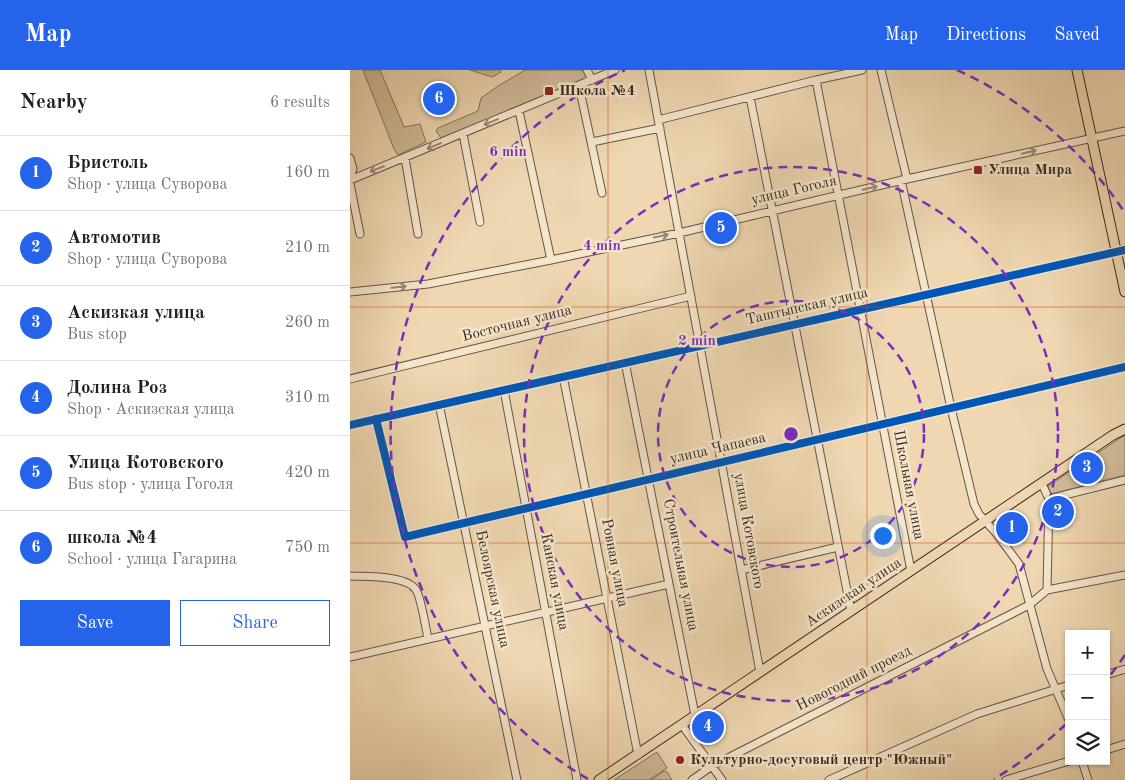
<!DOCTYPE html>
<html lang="en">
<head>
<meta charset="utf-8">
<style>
  :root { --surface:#fff; --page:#f2f2f2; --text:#202124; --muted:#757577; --line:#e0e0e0; --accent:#2563eb }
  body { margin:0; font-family:"Old Standard TT",serif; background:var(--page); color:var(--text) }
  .controls { position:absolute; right:15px; bottom:15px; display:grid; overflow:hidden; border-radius:0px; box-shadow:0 1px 4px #0004 }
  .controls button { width:45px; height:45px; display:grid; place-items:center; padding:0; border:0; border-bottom:1px solid var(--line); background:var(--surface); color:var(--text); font:25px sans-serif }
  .you { position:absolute; left:532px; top:465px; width:18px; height:18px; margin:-12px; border:4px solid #fff; border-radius:50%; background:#1a73e8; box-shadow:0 0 0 8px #1a73e833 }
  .badge { display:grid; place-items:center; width:32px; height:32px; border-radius:50%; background:var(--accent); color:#fff; font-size:16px; font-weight:700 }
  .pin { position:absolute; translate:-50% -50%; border:2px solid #fff; box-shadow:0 1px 5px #0006 }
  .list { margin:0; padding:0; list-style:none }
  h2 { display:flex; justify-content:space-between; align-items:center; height:65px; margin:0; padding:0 20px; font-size:21px }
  h2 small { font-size:16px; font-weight:400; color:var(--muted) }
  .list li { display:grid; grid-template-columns:32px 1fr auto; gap:15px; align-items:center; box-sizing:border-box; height:75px; padding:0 20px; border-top:1px solid var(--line) }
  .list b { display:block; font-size:19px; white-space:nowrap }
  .list p { margin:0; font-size:16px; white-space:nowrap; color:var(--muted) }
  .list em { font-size:16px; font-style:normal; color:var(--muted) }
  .actions { display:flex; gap:10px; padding:15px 20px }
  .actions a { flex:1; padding:11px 0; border:1px solid var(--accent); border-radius:0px; text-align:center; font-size:18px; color:var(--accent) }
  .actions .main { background:var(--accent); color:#fff }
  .icon { flex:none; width:28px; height:28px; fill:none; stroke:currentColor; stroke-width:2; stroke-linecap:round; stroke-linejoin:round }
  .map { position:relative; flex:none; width:775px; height:710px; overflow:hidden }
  header { display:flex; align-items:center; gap:30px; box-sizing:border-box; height:70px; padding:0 25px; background:var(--accent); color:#fff }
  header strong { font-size:24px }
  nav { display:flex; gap:28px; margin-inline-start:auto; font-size:18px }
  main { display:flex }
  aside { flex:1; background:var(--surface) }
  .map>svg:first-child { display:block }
</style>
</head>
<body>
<header>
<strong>Map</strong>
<nav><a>Map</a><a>Directions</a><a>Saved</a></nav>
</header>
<main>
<aside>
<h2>Nearby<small>6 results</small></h2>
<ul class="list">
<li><span class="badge">1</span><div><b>Бристоль</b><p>Shop · улица Суворова</p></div><em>160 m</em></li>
<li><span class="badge">2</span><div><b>Автомотив</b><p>Shop · улица Суворова</p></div><em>210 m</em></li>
<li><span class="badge">3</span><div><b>Аскизкая улица</b><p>Bus stop</p></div><em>260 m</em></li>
<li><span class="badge">4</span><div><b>Долина Роз</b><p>Shop · Аскизская улица</p></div><em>310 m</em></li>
<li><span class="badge">5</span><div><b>Улица Котовского</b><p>Bus stop · улица Гоголя</p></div><em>420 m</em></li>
<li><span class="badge">6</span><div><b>школа №4</b><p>School · улица Гагарина</p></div><em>750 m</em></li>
</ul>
<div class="actions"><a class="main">Save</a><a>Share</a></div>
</aside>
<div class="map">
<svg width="775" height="710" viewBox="0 0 775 710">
  <rect width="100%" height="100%" fill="#eed7b1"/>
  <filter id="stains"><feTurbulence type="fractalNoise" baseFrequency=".004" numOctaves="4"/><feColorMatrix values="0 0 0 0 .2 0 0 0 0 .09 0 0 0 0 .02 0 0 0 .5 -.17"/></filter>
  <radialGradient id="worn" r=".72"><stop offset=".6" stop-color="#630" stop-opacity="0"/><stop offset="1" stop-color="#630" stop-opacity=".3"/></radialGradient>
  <path fill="#cfba98" stroke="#84725c" d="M13,0H30L54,57L70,54L76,72L48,85L44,79Z
    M120,0H150L151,2L142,7Z
    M175,0H235L239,8L91,68L86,61L88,58L128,41L131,28L148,16Z
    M775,365V405L701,424L698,416Z
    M307,682L317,698L299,710H264Z
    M314,701L317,702L322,710H301Z"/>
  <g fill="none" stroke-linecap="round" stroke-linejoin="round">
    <g stroke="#654" stroke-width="9">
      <path id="minor" d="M237,0L242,10
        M299,0L410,602
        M531,0L557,109
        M466,10L561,501
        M229,16L252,123
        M400,27L501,541
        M169,41L201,190
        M308,50L466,10L512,0
        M113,64L130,152
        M242,72L310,58
        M0,88L3,99L0,108
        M55,88L68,164
        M0,110L265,0
        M551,110L601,338L624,434L629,444L646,463L669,494L697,599L719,650
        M0,114L10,164
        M0,222L78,214L201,190L329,163L557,109L775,61
        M275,292L345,645
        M213,306L288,685
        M0,309L341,226
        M154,320L227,710
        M89,334L167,710
        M26,349L55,467L775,297
        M0,355L775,180
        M699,429L775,410
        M391,500L488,477
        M0,506C16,507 57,505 66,520C71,527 76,559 78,569
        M697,520L775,505
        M0,587L319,514
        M756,605L775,599
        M332,655L372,710
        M756,680L775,674
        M732,691L738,710
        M342,710L362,696L679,535L697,520L699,429L692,414
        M479,710L627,644L719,615
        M656,710L719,691"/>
    </g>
    <g stroke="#382a1f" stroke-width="11">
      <path id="major" d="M727,0L775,222
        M249,710L763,365L775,359"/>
    </g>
    <use href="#minor" stroke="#f4e5cc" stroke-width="7"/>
    <use href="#major" stroke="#eed7b1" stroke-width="9"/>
    <g stroke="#f4e5cc" stroke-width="11">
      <path id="cycleway" d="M26,349L55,467L775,297
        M0,355L775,180"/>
    </g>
    <use href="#cycleway" stroke="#0057b8" stroke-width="8"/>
  </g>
  <defs><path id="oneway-shaft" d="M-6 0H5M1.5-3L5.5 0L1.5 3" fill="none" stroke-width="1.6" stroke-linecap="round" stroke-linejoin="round" transform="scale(1.25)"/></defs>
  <g stroke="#968876">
    <use href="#oneway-shaft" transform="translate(141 52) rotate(158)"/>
    <use href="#oneway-shaft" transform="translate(84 76) rotate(157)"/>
    <use href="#oneway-shaft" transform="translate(679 82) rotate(-13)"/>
    <use href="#oneway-shaft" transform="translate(27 99) rotate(158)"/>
    <use href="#oneway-shaft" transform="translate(520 118) rotate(-13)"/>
    <use href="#oneway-shaft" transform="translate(311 166) rotate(-12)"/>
    <use href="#oneway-shaft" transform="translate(49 217) rotate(-6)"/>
  </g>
  <path fill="none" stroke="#ce520f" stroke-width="1" stroke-opacity="0.55" d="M258,0V710M517,0V710M0,237H775M0,473H775"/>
  <g fill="none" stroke="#7b2cbf" stroke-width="2.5" stroke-dasharray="9 6">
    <circle cx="441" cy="364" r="133"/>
    <circle cx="441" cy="364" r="267"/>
    <path d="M775 585A400 400 0 0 1 758 608M716 654A400 400 0 0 1 644 709M238 709A400 400 0 0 1 275 0M607 0A400 400 0 0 1 775 143"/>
  </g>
  <g fill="#8f2418" stroke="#f4e5cc" stroke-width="2">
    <rect x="194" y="16" width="10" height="10" rx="2.5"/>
    <rect x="623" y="95" width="10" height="10" rx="2.5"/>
    <circle cx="330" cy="690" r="5"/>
  </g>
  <g text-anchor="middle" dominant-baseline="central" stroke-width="5" stroke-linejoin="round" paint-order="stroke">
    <g font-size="15" font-weight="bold" fill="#382a1f" stroke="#f4e5cc" text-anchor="start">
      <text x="209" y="21">Школа №4</text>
      <text x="638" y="100">Улица Мира</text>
      <text x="340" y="690">Культурно-досуговый центр "Южный"</text>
    </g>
    <g font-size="15" fill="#382a1f" stroke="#f4e5cc">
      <text transform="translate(444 121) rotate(-13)">улица Гоголя</text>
      <text transform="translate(457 237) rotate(-13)">Таштыпская улица</text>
      <text transform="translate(167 254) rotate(-14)">Восточная улица</text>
      <text transform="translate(368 379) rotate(-13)">улица Чапаева</text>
      <text transform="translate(558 415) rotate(79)">Школьная улица</text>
      <text transform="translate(398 461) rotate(80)">улица Котовского</text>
      <text transform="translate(264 493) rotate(79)">Ровная улица</text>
      <text transform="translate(330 495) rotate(79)">Строительная улица</text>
      <text transform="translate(204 512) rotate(79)">Канская улица</text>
      <text transform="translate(142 519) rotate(78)">Белоярская улица</text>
      <text transform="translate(504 523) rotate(-34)">Аскизская улица</text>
      <text transform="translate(504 609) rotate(-27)">Новогодний проезд</text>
    </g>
  </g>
  <circle cx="441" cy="364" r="8" fill="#7b2cbf" stroke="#f4e5cc" stroke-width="2.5"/>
  <g font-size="15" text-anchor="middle" font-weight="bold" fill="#7b2cbf" stroke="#f4e5cc" stroke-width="5" stroke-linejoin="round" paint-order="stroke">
    <text x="158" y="86">6 min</text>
    <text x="252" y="180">4 min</text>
    <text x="347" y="275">2 min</text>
  </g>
  <rect width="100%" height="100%" filter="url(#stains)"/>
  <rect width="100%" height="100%" fill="url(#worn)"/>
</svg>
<div class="controls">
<button>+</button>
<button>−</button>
<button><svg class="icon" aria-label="layers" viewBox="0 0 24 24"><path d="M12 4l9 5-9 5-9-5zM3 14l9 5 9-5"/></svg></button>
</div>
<div class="you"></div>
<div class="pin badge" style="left:662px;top:458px">1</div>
<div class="pin badge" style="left:708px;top:442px">2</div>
<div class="pin badge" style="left:737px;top:398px">3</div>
<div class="pin badge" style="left:358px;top:657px">4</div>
<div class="pin badge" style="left:371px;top:158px">5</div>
<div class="pin badge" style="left:89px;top:29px">6</div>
</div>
</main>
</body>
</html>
